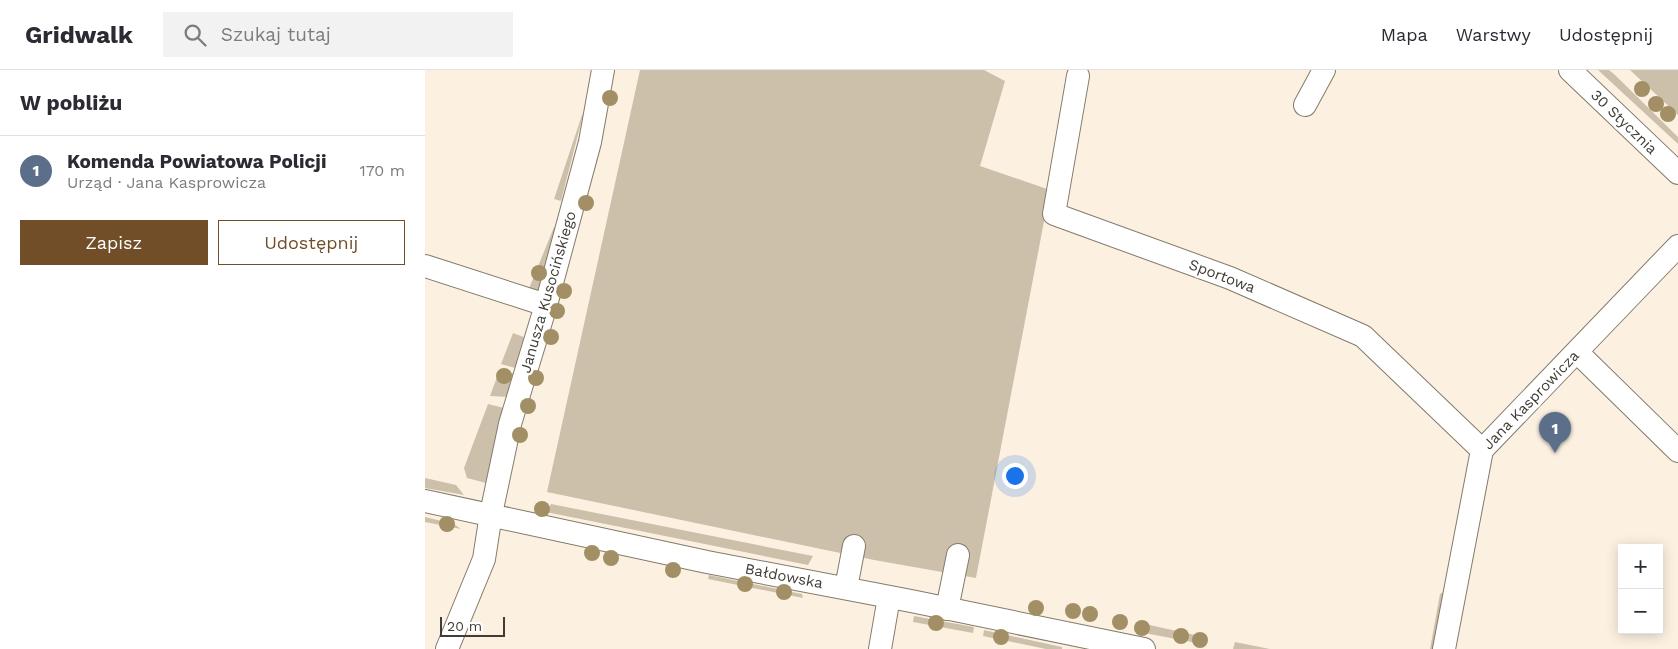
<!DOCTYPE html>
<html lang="pl">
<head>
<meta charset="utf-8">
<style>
  :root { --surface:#fff; --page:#f2f2f3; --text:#2b2b33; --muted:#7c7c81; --line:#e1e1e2; --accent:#724e28 }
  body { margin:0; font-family:"Work Sans",sans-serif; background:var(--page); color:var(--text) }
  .controls { position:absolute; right:15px; bottom:15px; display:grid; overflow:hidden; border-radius:0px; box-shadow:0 2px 12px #0003 }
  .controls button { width:45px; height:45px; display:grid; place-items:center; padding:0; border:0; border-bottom:1px solid var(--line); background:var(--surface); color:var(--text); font:25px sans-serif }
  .scale { position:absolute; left:15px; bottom:12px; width:65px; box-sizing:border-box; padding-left:5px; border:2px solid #403c36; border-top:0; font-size:14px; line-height:18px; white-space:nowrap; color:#403c36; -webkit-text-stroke:4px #fff; paint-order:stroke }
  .you { position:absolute; left:589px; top:405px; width:18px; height:18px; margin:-12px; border:4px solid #fff; border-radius:50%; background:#1a73e8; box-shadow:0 0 0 8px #1a73e833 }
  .badge { display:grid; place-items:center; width:32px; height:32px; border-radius:50%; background:var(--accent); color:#fff; font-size:16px; font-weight:700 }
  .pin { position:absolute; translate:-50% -41px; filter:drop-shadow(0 1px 2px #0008) }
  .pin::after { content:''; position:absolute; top:26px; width:18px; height:15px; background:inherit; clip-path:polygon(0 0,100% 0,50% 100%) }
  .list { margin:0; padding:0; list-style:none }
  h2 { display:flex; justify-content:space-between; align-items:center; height:65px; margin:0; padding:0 20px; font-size:21px }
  h2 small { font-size:16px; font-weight:400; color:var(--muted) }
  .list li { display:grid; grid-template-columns:32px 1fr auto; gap:15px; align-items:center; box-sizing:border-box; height:70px; padding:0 20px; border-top:1px solid var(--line) }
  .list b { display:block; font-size:19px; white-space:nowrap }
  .list p { margin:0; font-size:16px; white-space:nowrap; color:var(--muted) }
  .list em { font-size:16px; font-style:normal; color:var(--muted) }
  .actions { display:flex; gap:10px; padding:15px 20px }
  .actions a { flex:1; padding:11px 0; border:1px solid var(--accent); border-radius:0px; text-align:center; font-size:18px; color:var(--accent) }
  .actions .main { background:var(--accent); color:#fff }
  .icon { flex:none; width:28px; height:28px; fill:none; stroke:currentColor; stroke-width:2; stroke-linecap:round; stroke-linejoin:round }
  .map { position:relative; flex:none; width:1253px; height:579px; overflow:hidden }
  header { display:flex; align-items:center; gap:30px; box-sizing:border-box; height:70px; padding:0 25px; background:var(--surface); border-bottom:1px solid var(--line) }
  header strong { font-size:24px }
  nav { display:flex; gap:28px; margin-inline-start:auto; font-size:18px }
  .search { width:350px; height:45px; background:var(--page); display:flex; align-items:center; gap:12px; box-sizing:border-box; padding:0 18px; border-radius:0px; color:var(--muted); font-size:19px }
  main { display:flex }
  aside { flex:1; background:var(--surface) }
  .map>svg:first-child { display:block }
</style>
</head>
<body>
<header>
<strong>Gridwalk</strong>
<div class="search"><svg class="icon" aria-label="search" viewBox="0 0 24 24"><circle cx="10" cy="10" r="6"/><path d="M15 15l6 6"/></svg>Szukaj tutaj</div>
<nav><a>Mapa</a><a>Warstwy</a><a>Udostępnij</a></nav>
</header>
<main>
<aside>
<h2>W pobliżu<small></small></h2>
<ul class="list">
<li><span class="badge" style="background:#5c6f8a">1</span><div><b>Komenda Powiatowa Policji</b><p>Urząd · Jana Kasprowicza</p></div><em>170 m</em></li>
</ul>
<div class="actions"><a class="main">Zapisz</a><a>Udostępnij</a></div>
</aside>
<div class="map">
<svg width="1253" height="579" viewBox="0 0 1253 579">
  <rect width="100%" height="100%" fill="#fcf1e1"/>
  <path fill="#cdc0ab" d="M215,0H559L580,11L555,96L625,120L551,508L449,490L122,422Z
    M1173,0H1184L1189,4L1253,67V74Z
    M1205,0H1253V45Z
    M157,45H158L136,131L129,129Z
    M129,157L136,158L113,221H103Z
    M88,263L104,269L94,299L76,294Z
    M75,299L93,305L86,327L65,326Z
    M63,334L83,339L61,413L42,408L39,398Z
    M0,408L31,415L39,425L0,418Z
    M126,434L388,486L383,495L121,442Z
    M0,447L29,454L36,459L0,452Z
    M284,505L377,524L378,528L283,509Z
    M1020,521L1009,579H1005L1015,524Z
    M489,546L549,557L548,563L488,552Z
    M711,552L779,567L777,574L709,561Z
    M559,560L637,577V579H621L558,566Z
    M810,572L845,579H808Z"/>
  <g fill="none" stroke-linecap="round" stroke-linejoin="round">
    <g stroke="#837a6b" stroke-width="24">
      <path id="minor" d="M1145,0L1253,103
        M653,6L629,144L805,208L938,266L1057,380
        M880,35L899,0
        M0,196L121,235
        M1152,282L1253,381
        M0,431L282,492L486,531L719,579
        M421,518L429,476
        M522,539L533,485
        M22,579L59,489L66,444L85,354L121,235L165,72L178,0
        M455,579L464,527
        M1019,579L1057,380L1253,176"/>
    </g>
    <use href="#minor" stroke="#fff" stroke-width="22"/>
  </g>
  <g fill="#a38f66">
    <circle cx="1217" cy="19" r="8"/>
    <circle cx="185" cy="28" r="8"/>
    <circle cx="1231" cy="34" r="8"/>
    <circle cx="1243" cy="44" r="8"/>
    <circle cx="161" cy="133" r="8"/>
    <circle cx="114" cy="203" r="8"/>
    <circle cx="139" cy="221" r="8"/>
    <circle cx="132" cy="241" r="8"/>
    <circle cx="126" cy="267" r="8"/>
    <circle cx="79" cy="306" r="8"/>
    <circle cx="111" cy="308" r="8"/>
    <circle cx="103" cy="336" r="8"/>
    <circle cx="95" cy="365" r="8"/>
    <circle cx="117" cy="439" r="8"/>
    <circle cx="22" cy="454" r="8"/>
    <circle cx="167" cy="483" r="8"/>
    <circle cx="186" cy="488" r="8"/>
    <circle cx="248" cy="500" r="8"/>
    <circle cx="320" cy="514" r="8"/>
    <circle cx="359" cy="522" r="8"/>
    <circle cx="611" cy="538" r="8"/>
    <circle cx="648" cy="541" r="8"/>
    <circle cx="665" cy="544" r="8"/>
    <circle cx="695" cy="552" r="8"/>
    <circle cx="511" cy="553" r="8"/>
    <circle cx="717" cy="558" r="8"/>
    <circle cx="756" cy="566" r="8"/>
    <circle cx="576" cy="567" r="8"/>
    <circle cx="775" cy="570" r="8"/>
  </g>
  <g text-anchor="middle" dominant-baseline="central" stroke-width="5" stroke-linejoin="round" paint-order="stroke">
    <g font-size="15" fill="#403c36" stroke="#fff">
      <text transform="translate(1199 52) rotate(44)">30 Stycznia</text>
      <text transform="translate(797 206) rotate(21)">Sportowa</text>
      <text transform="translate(123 222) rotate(-74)">Janusza Kusocińskiego</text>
      <text transform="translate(1106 330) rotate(-46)">Jana Kasprowicza</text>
      <text transform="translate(359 506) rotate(11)">Bałdowska</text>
    </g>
  </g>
</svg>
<div class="controls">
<button>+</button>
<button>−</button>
</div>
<div class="scale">20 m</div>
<div class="you"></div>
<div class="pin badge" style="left:1130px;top:383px;background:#5c6f8a">1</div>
</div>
</main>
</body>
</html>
